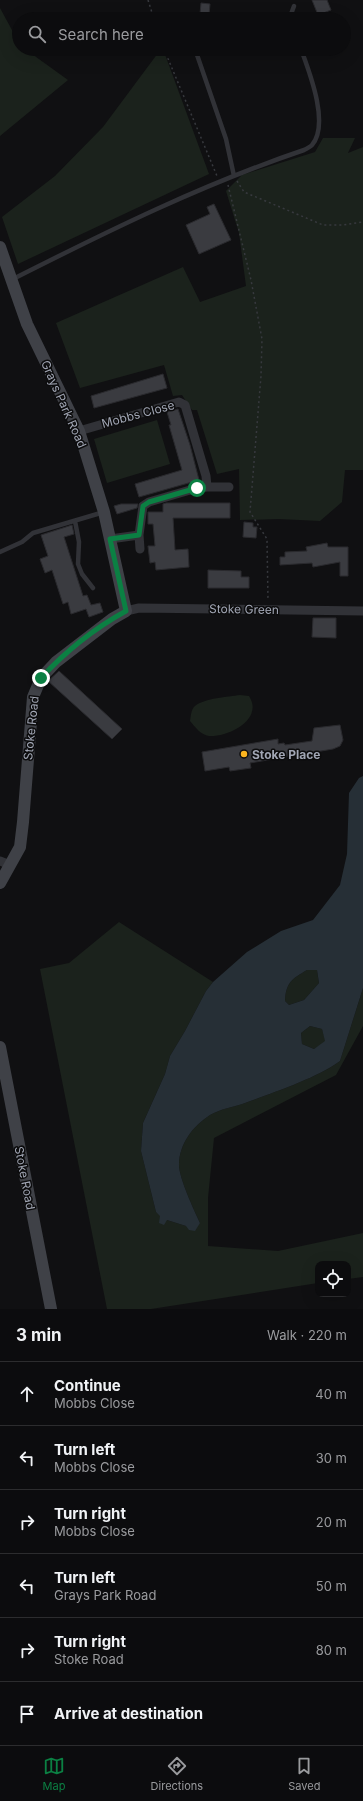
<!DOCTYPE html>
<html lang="en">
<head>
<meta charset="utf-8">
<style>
  :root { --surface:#0c0c0e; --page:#1a1a1c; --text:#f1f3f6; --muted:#9a9b9e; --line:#2c2c2e; --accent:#0b8043 }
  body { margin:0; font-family:Inter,sans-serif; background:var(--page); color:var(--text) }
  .controls { position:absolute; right:12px; bottom:12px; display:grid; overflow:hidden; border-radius:8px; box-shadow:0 4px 16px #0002 }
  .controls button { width:36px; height:36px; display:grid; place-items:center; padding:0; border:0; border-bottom:1px solid var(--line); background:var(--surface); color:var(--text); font:20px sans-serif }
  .stop { position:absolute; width:12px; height:12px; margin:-9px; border:3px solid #0b8043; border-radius:50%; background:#fff }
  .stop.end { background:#0b8043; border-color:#fff; box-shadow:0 1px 4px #0008 }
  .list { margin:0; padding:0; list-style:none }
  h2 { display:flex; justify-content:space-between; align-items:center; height:52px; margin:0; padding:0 16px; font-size:17px }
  h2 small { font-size:13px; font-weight:400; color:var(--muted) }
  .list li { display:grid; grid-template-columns:26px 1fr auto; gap:12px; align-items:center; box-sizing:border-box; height:64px; padding:0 16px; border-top:1px solid var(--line) }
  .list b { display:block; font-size:15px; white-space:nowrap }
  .list p { margin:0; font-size:13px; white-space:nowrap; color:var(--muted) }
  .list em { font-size:13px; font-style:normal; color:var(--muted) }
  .icon { flex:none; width:22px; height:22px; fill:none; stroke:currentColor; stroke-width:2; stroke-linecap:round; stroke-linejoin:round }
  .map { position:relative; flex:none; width:363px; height:1309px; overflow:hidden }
  .search { position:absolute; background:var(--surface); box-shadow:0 4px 16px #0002; left:12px; right:12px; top:12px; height:44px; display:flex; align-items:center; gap:10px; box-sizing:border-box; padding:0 14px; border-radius:22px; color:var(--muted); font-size:15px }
  .sheet { height:436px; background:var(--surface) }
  nav { display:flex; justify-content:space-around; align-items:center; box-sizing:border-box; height:56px; border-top:1px solid var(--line); background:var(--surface); font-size:11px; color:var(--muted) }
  nav a { display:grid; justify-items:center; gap:2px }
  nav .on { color:var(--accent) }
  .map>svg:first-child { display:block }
</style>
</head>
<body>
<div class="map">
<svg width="363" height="1309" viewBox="0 0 363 1309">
  <rect width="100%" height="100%" fill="#101012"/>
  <path fill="#1b221c" d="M0,8L19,43V49H25L68,80L0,136Z
    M161,49H163L209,174L18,264L2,217L55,176L103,127Z
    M323,138H355L348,153L363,147V470H345L342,502L320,521L279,519L240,520L239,469L217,474L197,410H192L182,395L173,396L164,365L80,388L56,323L183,267L200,302L246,286L239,233L226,191L242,175L315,152Z
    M157,420L170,464L107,483L94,439Z
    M240,695L249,696C264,719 229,737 209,736C201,735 195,727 190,721C191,716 191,709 195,706C205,698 228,697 240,695Z
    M119,922L213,982L206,991L185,1031L170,1056L165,1074L143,1123L141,1151L156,1212L167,1220L186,1226L200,1223C194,1210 179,1178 179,1165C179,1144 193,1126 210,1115C220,1109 234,1107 245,1103C274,1092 315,1079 340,1061L363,988V1026L336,1075L214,1138L208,1198V1246L278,1251L363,1233V1277L348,1279V1264H318V1283L151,1309H107L40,969L69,963Z
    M307,970H317L319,983L304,1000L289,1005L285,1001C286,982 292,979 307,970Z
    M310,1026L322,1029L326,1042L314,1049L302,1044L301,1033Z"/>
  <path fill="#262f36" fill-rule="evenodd" d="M363,776V988L340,1061C315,1079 274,1092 245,1103C234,1107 220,1109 210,1115C193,1126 179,1144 179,1165C179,1178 194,1210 200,1223L195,1231L189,1230L186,1226L167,1220L164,1225L159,1223L160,1216L156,1212L141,1151L143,1123L165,1074L170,1056L185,1031L206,991L213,982L247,952L281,931L313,920L340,885L347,854L349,793L359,778ZM307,970H317L319,983L304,1000L289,1005L285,1001C286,982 292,979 307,970ZM310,1026L322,1029L325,1041L314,1049L302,1044L301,1033Z"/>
  <path fill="#3a3b40" stroke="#2a2a2e" d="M312,0H327L331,10L318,15Z
    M201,3L210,4L209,15L200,14Z
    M214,204L231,240L199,254L186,225L210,214L207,207Z
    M163,374L167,388L94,408L91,396Z
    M178,409L190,445L199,480L139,497L135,484L182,470L169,425H171L167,412Z
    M166,503H230V518H173L175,550L188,549L189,567L156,570L155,562L150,563L148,546H155L153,524H148V512H163V504Z
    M121,504H138L137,508L117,514L114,506Z
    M244,522L253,523V527H257L256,538L243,537Z
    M72,525L74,534L64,537L83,596L87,595L91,605L100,603L103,612L89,617L86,609L71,614L68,602L63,604L52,570L45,573L40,559L48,556L41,535Z
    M327,543L328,547H348V576H340V562L313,567L312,563L280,565V557H285V552L307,551L306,547Z
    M208,570L241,571V577H249V588H208Z
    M313,618H336V638L312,637Z
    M59,671L122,729L112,739L48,681Z
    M340,725L343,740L340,746L333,749L250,763L251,768L230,771L229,767L205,771L202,752L278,739V744L284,743L285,745L312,741L314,728Z"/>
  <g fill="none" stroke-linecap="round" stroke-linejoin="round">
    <path stroke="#37393e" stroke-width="1.5" stroke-dasharray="2 3" stroke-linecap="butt" d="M148,0L154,19
      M164,49L217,176
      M237,181L244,192L323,225H343L363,222
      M228,185L251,280L262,339L261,376L250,512L267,539L268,600"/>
    <path stroke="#313237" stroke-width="4.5" d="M190,19L194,18L198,19
      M291,19L290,17L294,6
      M195,49L226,139L234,176
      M13,279C108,231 203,184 304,150C306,149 310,147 312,145C330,124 309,71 301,49
      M75,521L79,542L78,564L82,574L93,588
      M0,552L22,542L33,533L104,512"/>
    <path stroke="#313237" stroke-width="9" d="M79,431L179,402L185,405L206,476L207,487L197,488L149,502L143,506L139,535L110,539
      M207,487H229
      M139,535L140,549
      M126,611L139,608L363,611
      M0,861L10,865"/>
    <path stroke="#3f4147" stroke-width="12" d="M0,247L27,324L79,431L104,512L126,611L112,619L56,662L41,678L33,697L23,822L20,847L0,883
      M0,1047L51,1309"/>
  </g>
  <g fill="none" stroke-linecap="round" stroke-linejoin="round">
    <path stroke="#0b8043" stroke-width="5" d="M41,678C65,652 95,628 126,611L110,539L139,535L143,506L149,502L197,488"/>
  </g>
  <circle fill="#fcb51f" stroke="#0c0c0d" stroke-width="1.5" cx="244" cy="754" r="4"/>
  <g text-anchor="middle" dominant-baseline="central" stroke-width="3" stroke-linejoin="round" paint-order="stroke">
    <g font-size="12" fill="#a1a6b4" stroke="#0c0c0d">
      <text transform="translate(64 404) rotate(66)">Grays Park Road</text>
      <text transform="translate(138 414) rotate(-15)">Mobbs Close</text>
      <text transform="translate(244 609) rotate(1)">Stoke Green</text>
      <text transform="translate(31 728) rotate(-84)">Stoke Road</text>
      <text transform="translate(25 1178) rotate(79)">Stoke Road</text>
    </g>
    <g font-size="12" font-weight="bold" fill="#a1a6b4" stroke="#0c0c0d" text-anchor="start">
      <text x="252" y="754">Stoke Place</text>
    </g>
  </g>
</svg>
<div class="controls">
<button><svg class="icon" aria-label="locate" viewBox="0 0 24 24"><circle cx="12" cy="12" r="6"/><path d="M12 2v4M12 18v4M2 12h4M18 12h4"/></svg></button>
</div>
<div class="stop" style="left:197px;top:488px"></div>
<div class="stop end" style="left:41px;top:678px"></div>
<div class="search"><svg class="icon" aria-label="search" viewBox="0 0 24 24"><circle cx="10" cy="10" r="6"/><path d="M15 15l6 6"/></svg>Search here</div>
</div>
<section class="sheet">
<h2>3 min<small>Walk · 220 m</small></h2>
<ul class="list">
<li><svg class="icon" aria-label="ahead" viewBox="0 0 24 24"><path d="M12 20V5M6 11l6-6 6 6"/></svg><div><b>Continue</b><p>Mobbs Close</p></div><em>40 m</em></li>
<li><svg class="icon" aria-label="left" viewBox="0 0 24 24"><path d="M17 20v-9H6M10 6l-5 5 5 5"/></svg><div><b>Turn left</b><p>Mobbs Close</p></div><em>30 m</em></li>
<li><svg class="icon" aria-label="right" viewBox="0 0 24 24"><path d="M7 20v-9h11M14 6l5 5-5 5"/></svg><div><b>Turn right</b><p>Mobbs Close</p></div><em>20 m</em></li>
<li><svg class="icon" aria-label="left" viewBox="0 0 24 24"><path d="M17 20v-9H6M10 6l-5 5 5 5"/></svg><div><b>Turn left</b><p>Grays Park Road</p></div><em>50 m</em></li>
<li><svg class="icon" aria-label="right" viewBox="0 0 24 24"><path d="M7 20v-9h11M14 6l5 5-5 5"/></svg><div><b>Turn right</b><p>Stoke Road</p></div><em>80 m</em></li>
<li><svg class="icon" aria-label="arrive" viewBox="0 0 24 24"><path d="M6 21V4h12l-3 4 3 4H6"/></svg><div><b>Arrive at destination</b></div></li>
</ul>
</section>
<nav>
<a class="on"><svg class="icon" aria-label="map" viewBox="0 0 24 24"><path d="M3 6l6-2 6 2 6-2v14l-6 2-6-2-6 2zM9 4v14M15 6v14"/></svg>Map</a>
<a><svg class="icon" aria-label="directions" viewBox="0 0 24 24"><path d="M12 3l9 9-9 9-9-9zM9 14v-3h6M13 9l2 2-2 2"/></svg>Directions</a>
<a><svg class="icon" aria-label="saved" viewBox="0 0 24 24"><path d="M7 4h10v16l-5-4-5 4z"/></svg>Saved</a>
</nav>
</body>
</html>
